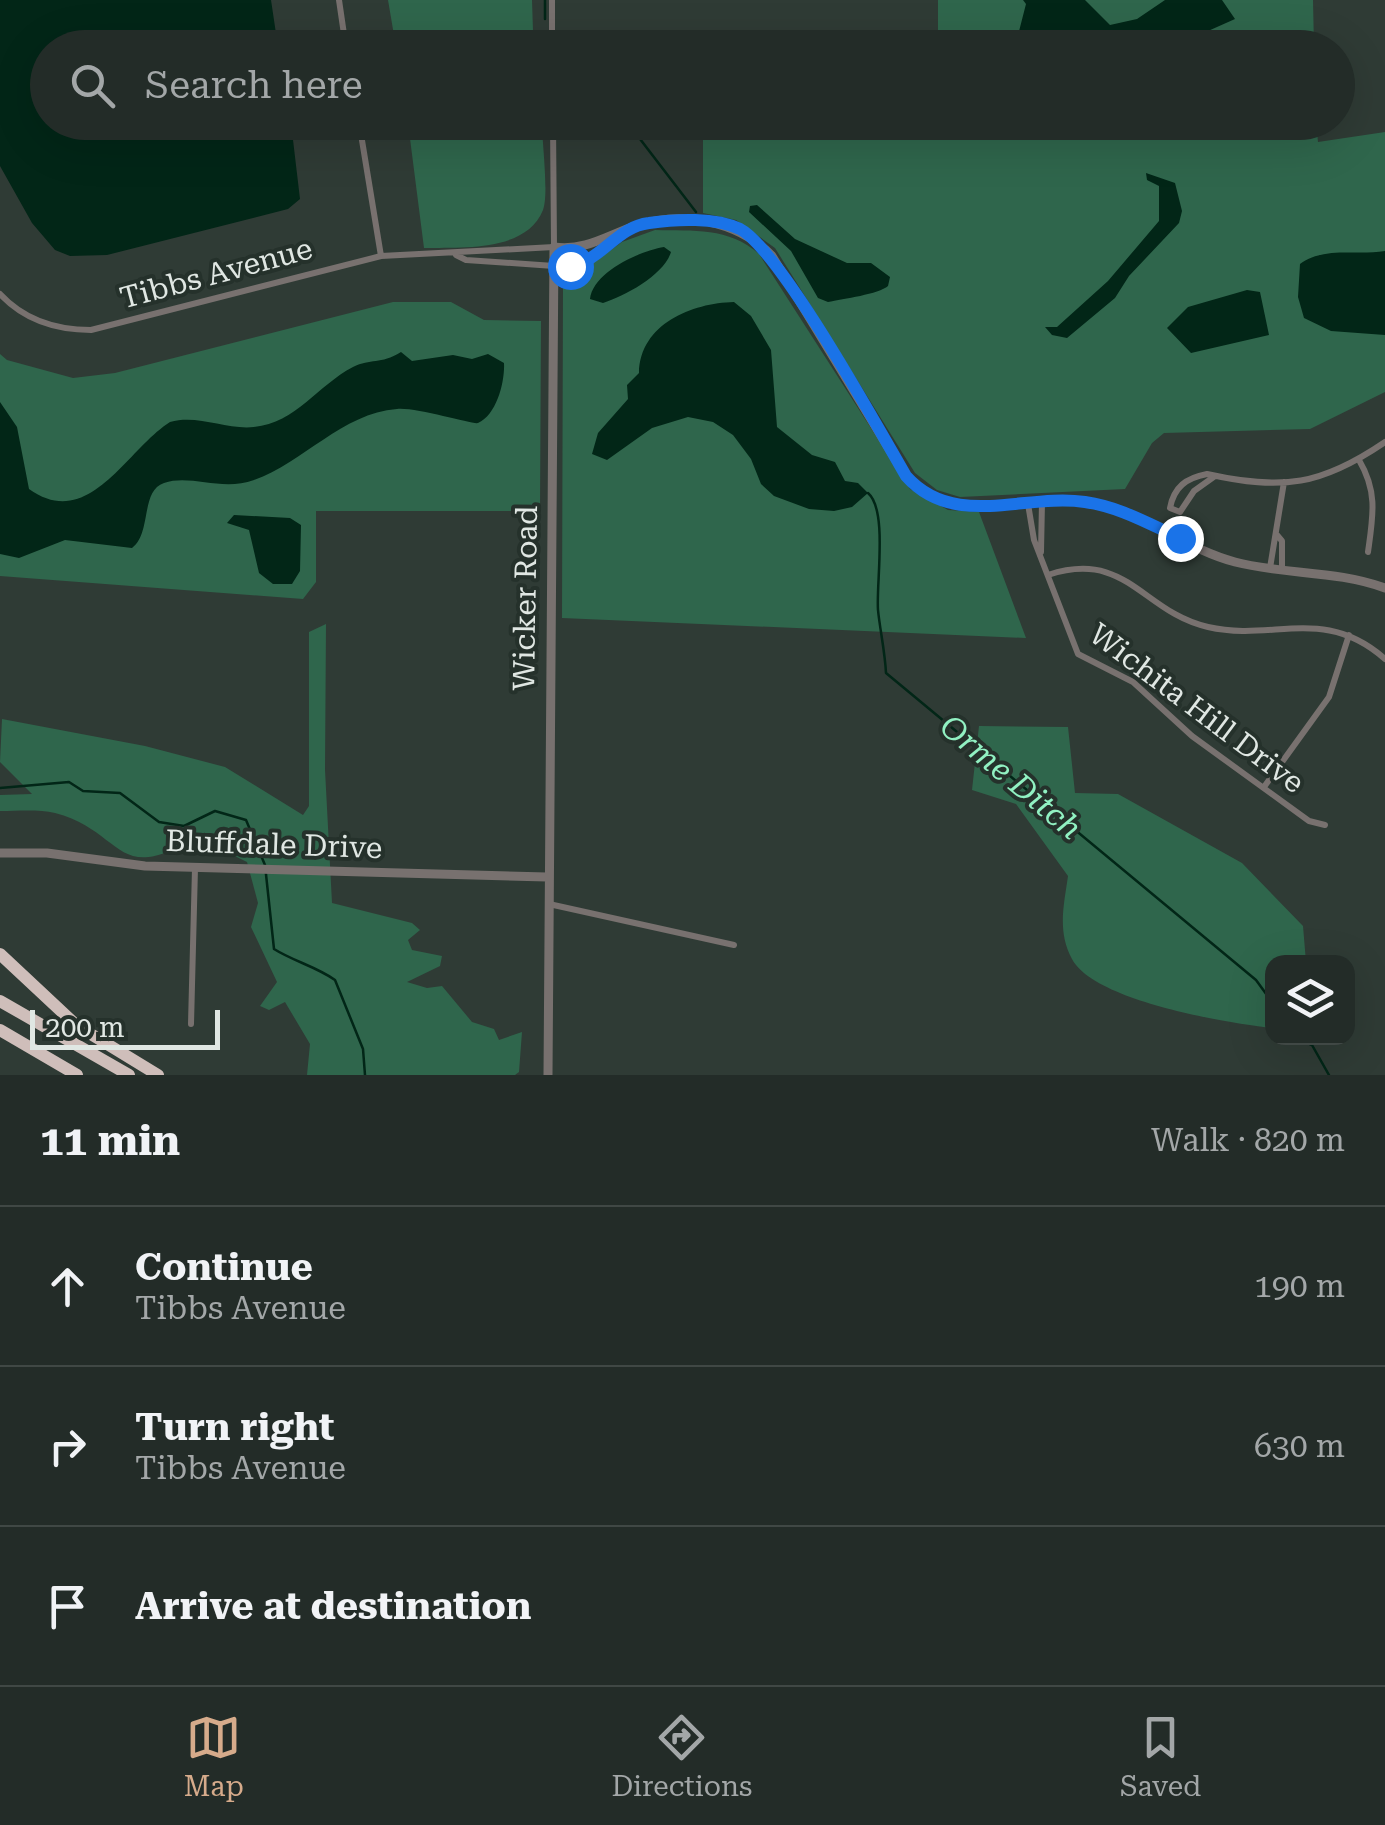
<!DOCTYPE html>
<html lang="en">
<head>
<meta charset="utf-8">
<style>
  :root { --surface:#232c28; --page:#2f3834; --text:#f1f3f6; --muted:#a3a7a8; --line:#404845; --accent:#d6ab8b }
  body { margin:0; font-family:"Roboto Serif",serif; background:var(--page); color:var(--text) }
  .controls { position:absolute; right:30px; bottom:30px; display:grid; overflow:hidden; border-radius:20px; box-shadow:0 10px 40px #0002 }
  .controls button { width:90px; height:90px; display:grid; place-items:center; padding:0; border:0; border-bottom:2px solid var(--line); background:var(--surface); color:var(--text); font:50px sans-serif }
  .scale { position:absolute; left:30px; bottom:25px; width:190px; box-sizing:border-box; padding-left:10px; border:5px solid #e0e7e3; border-top:0; font-size:28px; line-height:35px; white-space:nowrap; color:#e0e7e3; -webkit-text-stroke:8px #25312b; paint-order:stroke }
  .stop { position:absolute; width:30px; height:30px; margin:-22px; border:8px solid #1a73e8; border-radius:50%; background:#fff }
  .stop.end { background:#1a73e8; border-color:#fff; box-shadow:0 2px 10px #0008 }
  .list { margin:0; padding:0; list-style:none }
  h2 { display:flex; justify-content:space-between; align-items:center; height:130px; margin:0; padding:0 40px; font-size:42px }
  h2 small { font-size:32px; font-weight:400; color:var(--muted) }
  .list li { display:grid; grid-template-columns:65px 1fr auto; gap:30px; align-items:center; box-sizing:border-box; height:160px; padding:0 40px; border-top:2px solid var(--line) }
  .list b { display:block; font-size:38px; white-space:nowrap }
  .list p { margin:0; font-size:32px; white-space:nowrap; color:var(--muted) }
  .list em { font-size:32px; font-style:normal; color:var(--muted) }
  .icon { flex:none; width:55px; height:55px; fill:none; stroke:currentColor; stroke-width:2; stroke-linecap:round; stroke-linejoin:round }
  .map { position:relative; flex:none; width:1385px; height:1075px; overflow:hidden }
  .search { position:absolute; background:var(--surface); box-shadow:0 10px 40px #0002; left:30px; right:30px; top:30px; height:110px; display:flex; align-items:center; gap:25px; box-sizing:border-box; padding:0 35px; border-radius:55px; color:var(--muted); font-size:38px }
  .sheet { height:610px; background:var(--surface) }
  nav { display:flex; justify-content:space-around; align-items:center; box-sizing:border-box; height:140px; border-top:2px solid var(--line); background:var(--surface); font-size:28px; color:var(--muted) }
  nav a { display:grid; justify-items:center; gap:5px }
  nav .on { color:var(--accent) }
  .map>svg:first-child { display:block }
</style>
</head>
<body>
<div class="map">
<svg width="1385" height="1075" viewBox="0 0 1385 1075">
  <rect width="100%" height="100%" fill="#2f3b35"/>
  <path fill="#2f664c" d="M388,0H532L533,31L541,47H396Z
    M938,0H1313L1314,47H938Z
    M939,122H1316L1318,142L1385,132V392L1310,429L1164,433L1152,443L1125,489L960,497L937,490L915,473L775,248L736,220L703,213V128L938,132Z
    M408,123H542C542,142 549,194 543,210C526,252 464,247 424,248Z
    M655,230C693,231 729,227 759,254L910,489L948,510L979,512L1026,638L562,618L563,285L622,242Z
    M393,302H451L484,320L541,321L540,511H316V582L303,599L0,576V354L7,360L73,378L115,373Z
    M326,624L325,770L332,903L412,923L420,930L408,940L412,950L442,956L440,966L407,982L427,988L442,986L472,1022L494,1029L499,1040L522,1032L519,1072L515,1075H307L310,1044L285,1002L269,1010L260,1006L277,982L251,927L258,903L247,862L196,837C115,887 124,831 55,813C39,809 17,811 0,811V795L32,794L0,762L2,719L145,746L225,767L303,815L309,806V632Z
    M979,726L1068,727L1075,793L1118,794L1242,863L1303,926L1306,962H1272V1028C1227,1023 1094,1001 1072,959C1057,931 1064,905 1068,876L1016,804L972,790Z"/>
  <path fill="#022617" d="M0,0H271L278,47L48,48V122L291,123L300,199L288,209L107,255L70,256L55,250L32,223L0,166Z
    M1023,0H1085L1110,25L1137,19L1165,0H1222L1235,19L1172,47H1015L1026,4Z
    M1146,173L1175,183L1182,211L1179,223L1129,276L1115,298L1067,338L1052,335L1045,327H1057L1108,281L1159,221V186L1147,180Z
    M757,205L795,239L847,263H871L890,277L888,286C879,294 843,299 828,302L818,298L791,251L749,212L750,206Z
    M664,247L671,252C664,275 625,296 603,303L590,299C593,272 640,251 664,247Z
    M1385,251V335L1331,331L1304,318L1298,297L1300,264C1324,246 1357,256 1385,251Z
    M1247,290L1260,292L1269,335L1191,353L1167,328L1188,307Z
    M734,302L751,316L771,350L777,427L812,455L835,462L845,481L858,483L868,493L852,507L834,511L809,509L774,496L761,484L751,459L733,435L713,422L688,417L652,428L607,460L592,454L598,433L628,399L627,385L639,373C640,324 692,303 734,302Z
    M401,352L412,361L453,355L472,359L488,354L504,363C505,381 497,415 478,423C474,425 416,407 397,409C342,413 303,463 254,480C222,492 191,474 164,483C140,491 152,533 132,548L65,540L19,558L0,554V402L17,427L29,489C89,532 126,450 170,422C198,414 226,430 254,427C296,423 318,385 353,367C371,358 380,365 401,352Z
    M234,515L290,518L301,525L300,571L292,584H273L259,573L249,530L227,523Z"/>
  <g fill="none" stroke-linecap="round" stroke-linejoin="round">
    <path stroke="#022617" stroke-width="2.5" d="M545,0V19
      M559,38L567,48
      M627,122L696,212
      M868,493C888,510 876,583 878,610C880,630 885,652 886,673L1256,980L1272,1002
      M0,788L69,782L83,791L120,793L159,822L184,826L215,811L246,820L265,865L274,949C293,961 317,967 335,980L363,1049L365,1075
      M1296,1038L1312,1045L1329,1075"/>
    <path stroke="#78716f" stroke-width="6" d="M339,0L346,48
      M552,0V48
      M359,122L381,256
      M456,255L466,260L554,266
      M0,294C24,320 57,330 91,330L381,256L554,247L553,122
      M1359,460C1378,492 1373,516 1368,552
      M1215,476L1194,491L1180,512L1170,508C1174,487 1186,478 1207,474C1283,491 1322,485 1385,442
      M1028,504L1034,540L1078,654L1133,682L1192,736L1309,821L1325,825
      M1277,535L1282,541V569
      M1041,552L1042,502
      M1270,568L1284,482
      M1048,575C1127,549 1142,612 1208,627C1274,642 1324,605 1385,659
      M1264,787L1329,697L1349,635
      M549,904L734,945
      M191,1024L195,868"/>
    <path stroke="#78716f" stroke-width="9" d="M554,266L589,261L618,237
      M0,853H47L145,866L547,877
      M548,1075L554,247C586,251 606,236 635,226C683,210 738,221 772,256L906,477C952,528 1020,496 1080,501C1137,506 1181,548 1235,562C1285,575 1336,570 1385,588"/>
    <path stroke="#cfbeba" stroke-width="12" d="M0,954L76,1025L158,1075
      M0,1001L129,1075
      M0,1030L77,1075"/>
  </g>
  <g fill="none" stroke-linecap="round" stroke-linejoin="round">
    <path stroke="#1a73e8" stroke-width="12" d="M570,266C603,260 616,227 649,223C676,219 715,217 740,229C780,250 878,428 906,476C954,530 1024,493 1085,502C1120,507 1149,524 1180,538"/>
  </g>
  <g text-anchor="middle" dominant-baseline="central" stroke-width="8" stroke-linejoin="round" paint-order="stroke">
    <g font-size="30" fill="#e0e7e3" stroke="#25312b">
      <text transform="translate(216 273) rotate(-15)">Tibbs Avenue</text>
      <text transform="translate(525 598) rotate(-89)">Wicker Road</text>
      <text transform="translate(1197 708) rotate(37)">Wichita Hill Drive</text>
      <text transform="translate(274 844) rotate(2)">Bluffdale Drive</text>
    </g>
    <g font-size="32" font-style="italic" fill="#91f1c2" stroke="#25312b">
      <text transform="translate(1011 777) rotate(40)">Orme Ditch</text>
    </g>
  </g>
</svg>
<div class="controls">
<button><svg class="icon" aria-label="layers" viewBox="0 0 24 24"><path d="M12 4l9 5-9 5-9-5zM3 14l9 5 9-5"/></svg></button>
</div>
<div class="scale">200 m</div>
<div class="stop" style="left:570px;top:266px"></div>
<div class="stop end" style="left:1180px;top:538px"></div>
<div class="search"><svg class="icon" aria-label="search" viewBox="0 0 24 24"><circle cx="10" cy="10" r="6"/><path d="M15 15l6 6"/></svg>Search here</div>
</div>
<section class="sheet">
<h2>11 min<small>Walk · 820 m</small></h2>
<ul class="list">
<li><svg class="icon" aria-label="ahead" viewBox="0 0 24 24"><path d="M12 20V5M6 11l6-6 6 6"/></svg><div><b>Continue</b><p>Tibbs Avenue</p></div><em>190 m</em></li>
<li><svg class="icon" aria-label="right" viewBox="0 0 24 24"><path d="M7 20v-9h11M14 6l5 5-5 5"/></svg><div><b>Turn right</b><p>Tibbs Avenue</p></div><em>630 m</em></li>
<li><svg class="icon" aria-label="arrive" viewBox="0 0 24 24"><path d="M6 21V4h12l-3 4 3 4H6"/></svg><div><b>Arrive at destination</b></div></li>
</ul>
</section>
<nav>
<a class="on"><svg class="icon" aria-label="map" viewBox="0 0 24 24"><path d="M3 6l6-2 6 2 6-2v14l-6 2-6-2-6 2zM9 4v14M15 6v14"/></svg>Map</a>
<a><svg class="icon" aria-label="directions" viewBox="0 0 24 24"><path d="M12 3l9 9-9 9-9-9zM9 14v-3h6M13 9l2 2-2 2"/></svg>Directions</a>
<a><svg class="icon" aria-label="saved" viewBox="0 0 24 24"><path d="M7 4h10v16l-5-4-5 4z"/></svg>Saved</a>
</nav>
</body>
</html>
